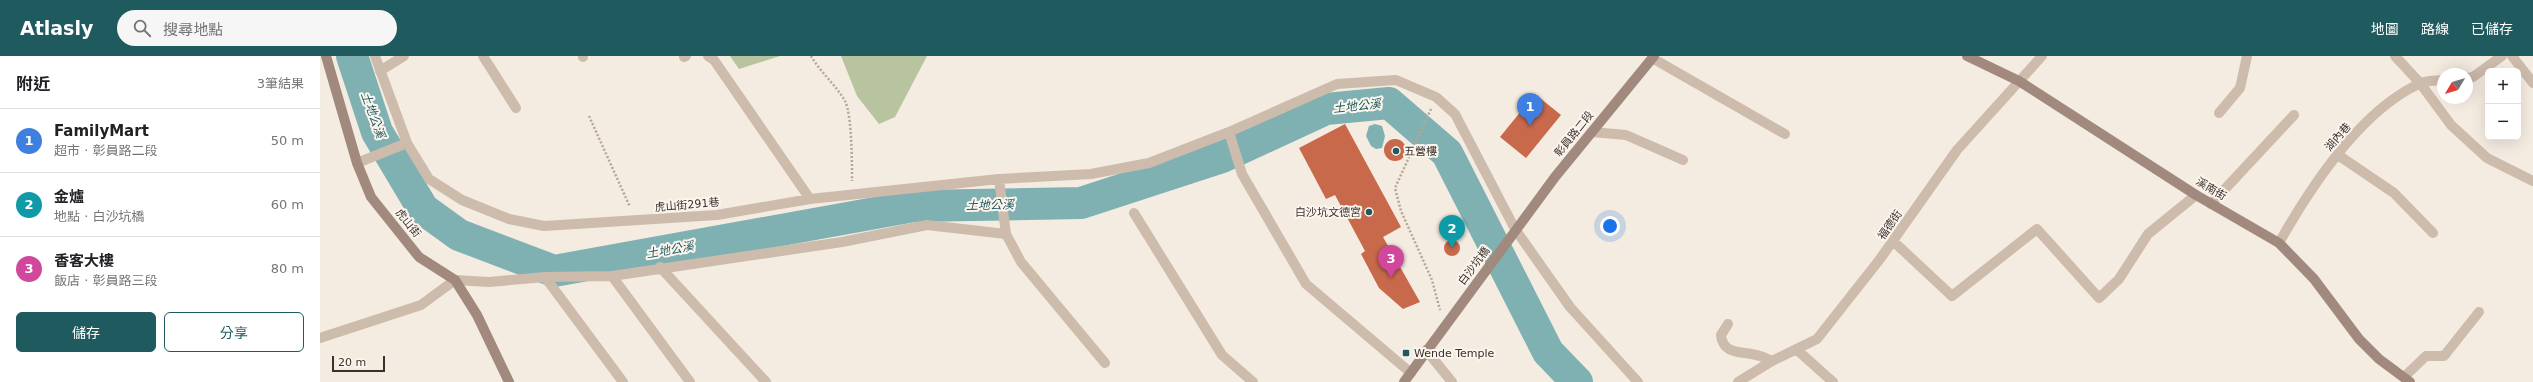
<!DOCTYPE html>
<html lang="zh-TW">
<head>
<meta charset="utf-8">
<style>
  :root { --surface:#fff; --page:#f6f6f6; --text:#202124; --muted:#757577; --line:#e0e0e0; --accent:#1f5a5e }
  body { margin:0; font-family:"DejaVu Sans","Noto Sans TC",sans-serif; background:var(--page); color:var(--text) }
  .controls { position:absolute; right:12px; top:12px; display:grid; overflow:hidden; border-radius:6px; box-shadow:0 4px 16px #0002 }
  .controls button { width:36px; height:36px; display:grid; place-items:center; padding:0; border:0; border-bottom:1px solid var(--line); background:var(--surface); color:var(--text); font:20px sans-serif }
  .compass { position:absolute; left:2117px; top:12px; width:36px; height:36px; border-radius:50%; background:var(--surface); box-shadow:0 4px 16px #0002; rotate:232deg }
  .scale { position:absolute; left:12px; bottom:10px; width:53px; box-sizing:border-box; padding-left:4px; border:2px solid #3b302b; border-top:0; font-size:11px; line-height:14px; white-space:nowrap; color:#3b302b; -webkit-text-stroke:3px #fbf5ee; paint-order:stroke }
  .you { position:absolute; left:1290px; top:170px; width:14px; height:14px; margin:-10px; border:3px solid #fff; border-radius:50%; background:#1a73e8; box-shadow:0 0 0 6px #1a73e833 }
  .badge { display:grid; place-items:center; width:26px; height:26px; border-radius:50%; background:var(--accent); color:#fff; font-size:13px; font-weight:700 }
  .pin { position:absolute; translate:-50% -33px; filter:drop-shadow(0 1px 2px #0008) }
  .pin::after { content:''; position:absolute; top:21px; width:14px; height:12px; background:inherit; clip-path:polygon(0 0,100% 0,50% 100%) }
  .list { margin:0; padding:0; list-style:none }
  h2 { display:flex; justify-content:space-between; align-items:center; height:52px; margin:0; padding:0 16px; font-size:17px }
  h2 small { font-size:13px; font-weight:400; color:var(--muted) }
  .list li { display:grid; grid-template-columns:26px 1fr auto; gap:12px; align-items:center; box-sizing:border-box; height:64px; padding:0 16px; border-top:1px solid var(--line) }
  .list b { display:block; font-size:15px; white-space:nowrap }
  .list p { margin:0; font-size:13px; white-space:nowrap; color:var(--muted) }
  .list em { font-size:13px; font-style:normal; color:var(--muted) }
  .actions { display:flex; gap:8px; padding:12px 16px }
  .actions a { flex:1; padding:9px 0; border:1px solid var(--accent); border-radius:6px; text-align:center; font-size:14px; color:var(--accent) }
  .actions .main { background:var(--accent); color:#fff }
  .icon { flex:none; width:22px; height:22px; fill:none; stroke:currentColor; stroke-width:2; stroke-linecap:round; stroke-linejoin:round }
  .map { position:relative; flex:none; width:2213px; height:326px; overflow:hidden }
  header { display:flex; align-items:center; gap:24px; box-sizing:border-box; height:56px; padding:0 20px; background:var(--accent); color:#fff }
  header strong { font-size:19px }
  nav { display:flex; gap:22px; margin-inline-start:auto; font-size:14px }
  .search { width:280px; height:36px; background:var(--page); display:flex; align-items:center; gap:10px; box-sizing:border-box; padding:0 14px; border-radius:22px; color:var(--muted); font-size:15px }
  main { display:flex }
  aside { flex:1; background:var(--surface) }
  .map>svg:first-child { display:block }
</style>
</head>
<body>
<header>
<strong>Atlasly</strong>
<div class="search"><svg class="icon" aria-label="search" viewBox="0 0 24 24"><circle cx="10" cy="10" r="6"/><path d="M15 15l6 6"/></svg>搜尋地點</div>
<nav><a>地圖</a><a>路線</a><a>已儲存</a></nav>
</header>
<main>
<aside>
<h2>附近<small>3筆結果</small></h2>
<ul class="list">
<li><span class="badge" style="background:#3f7fe0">1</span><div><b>FamilyMart</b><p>超市 · 彰員路二段</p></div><em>50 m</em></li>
<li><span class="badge" style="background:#0f9aa8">2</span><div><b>金爐</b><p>地點 · 白沙坑橋</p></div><em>60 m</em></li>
<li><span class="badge" style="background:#d1479c">3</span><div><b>香客大樓</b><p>飯店 · 彰員路三段</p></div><em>80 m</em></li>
</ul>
<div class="actions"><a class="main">儲存</a><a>分享</a></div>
</aside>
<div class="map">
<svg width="2213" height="326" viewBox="0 0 2213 326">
  <rect width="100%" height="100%" fill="#f4ebe1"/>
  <path fill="#b8c4a0" d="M410,0H460L419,13Z
    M521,0H607L575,61L559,68L537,40Z"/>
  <path fill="#7fb0b2" d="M1055,68L1062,70L1065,80L1062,92L1056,93L1051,90L1046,80L1049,70Z"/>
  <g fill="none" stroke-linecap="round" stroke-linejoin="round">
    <path stroke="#7fb0b2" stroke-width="32" d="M32,0L57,76L103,153L139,179L234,215L594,150L761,147L902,101L1006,53L1069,47L1127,97L1228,296L1257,326"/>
  </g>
  <path fill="#c8694b" d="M1215,38L1241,59L1206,102L1180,81Z
    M1025,68L1081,171L1063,181L1100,246L1083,253L1059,232L1041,198L1045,195L1015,139L1006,143L979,92Z
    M1064 94a11 11 0 1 1 22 0a11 11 0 1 1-22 0Z
    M1124 192a8 8 0 1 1 16 0a8 8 0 1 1-16 0Z"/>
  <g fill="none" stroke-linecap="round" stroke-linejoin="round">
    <path stroke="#b9a596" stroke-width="2.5" stroke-dasharray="2 2" stroke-linecap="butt" d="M491,0C500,16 516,29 525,45C532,59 532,107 532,125
      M1111,53L1075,132L1081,155L1112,224L1120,254
      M269,60L310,151"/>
    <path stroke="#cdbbac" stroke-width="10" d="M55,0L87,87L109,123L142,144L189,163L224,170L397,159L490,143L679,123L771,118L829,107L909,76L1017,28L1076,24L1116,41L1135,58L1195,173L1250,251L1318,326
      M163,0L196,52
      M263,0V1
      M388,0L394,4L490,143
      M2192,0L2213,27
      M364,1L366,0
      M1332,2L1465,78
      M60,15L84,0
      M2147,22L2153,21L2182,0
      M1899,57L1920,32L1927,0
      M909,76L922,118L986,228L1091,317
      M1272,76L1306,79L1363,104
      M2018,99L2074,137L2113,177
      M1891,148L1974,59
      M814,157L902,299L933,326
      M686,178L701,206L785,307
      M1573,185L1632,240L1717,173L1779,242L1799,223L1828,178L1876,139
      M1959,187C1990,132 2040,55 2099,28C2105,24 2116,25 2123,24
      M340,211L446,326
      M292,220L370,326
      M225,221L303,326
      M1408,268L1401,279C1403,299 1421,295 1436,299C1442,300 1447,303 1452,305
      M0,282L101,249L135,224L169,226L225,221L292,220L522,186L607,169L686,178L679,123
      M1476,293L1513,326
      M1106,294L1132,326
      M2084,321L2106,300H2124L2159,256
      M1418,326L1452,305L1497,283L1560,203L1637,94L1722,0"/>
    <path stroke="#cdbbac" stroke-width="10" d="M2075,0L2100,27L2131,69L2167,102L2213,125
      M37,107L87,87"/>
    <path stroke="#a18a7d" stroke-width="10" d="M6,0L37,107L51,141L99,201L135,224L157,259L189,326
      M1647,0L1699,25L1876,139L1959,187L1994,223L2039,283L2059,303L2090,326
      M1084,326L1235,121L1334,0"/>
  </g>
  <g fill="#1f5a5e" stroke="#fbf5ee" stroke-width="1.5">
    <circle cx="1076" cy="95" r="4"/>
    <circle cx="1049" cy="156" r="4"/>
    <rect x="1082" y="293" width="8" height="8" rx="2"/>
  </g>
  <g text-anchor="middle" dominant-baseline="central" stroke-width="4" stroke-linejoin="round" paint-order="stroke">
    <g font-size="11" fill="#3b302b" stroke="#fbf5ee">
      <text transform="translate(1254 78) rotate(-51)">彰員路二段</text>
      <text transform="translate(2018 81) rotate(-49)">湖內巷</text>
      <text transform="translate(1891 133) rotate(31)">溪南街</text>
      <text transform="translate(367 149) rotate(-5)">虎山街291巷</text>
      <text transform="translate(88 167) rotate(51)">虎山街</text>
      <text transform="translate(1570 169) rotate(-55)">福德街</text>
      <text transform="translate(1154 210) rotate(-53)">白沙坑橋</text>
    </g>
    <g font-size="11" fill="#3b302b" stroke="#fbf5ee" text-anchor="start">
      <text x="1084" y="95">五營樓</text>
      <text x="1041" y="156" text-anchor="end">白沙坑文德宮</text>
      <text x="1094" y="297">Wende Temple</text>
    </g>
    <g font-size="12" font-style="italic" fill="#1f5a5e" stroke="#fbf5ee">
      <text transform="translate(1037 50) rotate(-6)">土地公溪</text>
      <text transform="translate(53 59) rotate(70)">土地公溪</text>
      <text transform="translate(670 149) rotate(-1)">土地公溪</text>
      <text transform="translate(350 194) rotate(-10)">土地公溪</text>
    </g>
  </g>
</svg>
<div class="controls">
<button>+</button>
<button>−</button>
</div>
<svg class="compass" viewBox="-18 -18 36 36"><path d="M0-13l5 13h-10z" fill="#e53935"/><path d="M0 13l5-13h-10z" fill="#757577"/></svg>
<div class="scale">20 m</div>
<div class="you"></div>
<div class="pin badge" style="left:1210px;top:70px;background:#3f7fe0">1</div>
<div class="pin badge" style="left:1132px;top:192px;background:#0f9aa8">2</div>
<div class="pin badge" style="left:1071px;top:222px;background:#d1479c">3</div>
</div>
</main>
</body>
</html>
